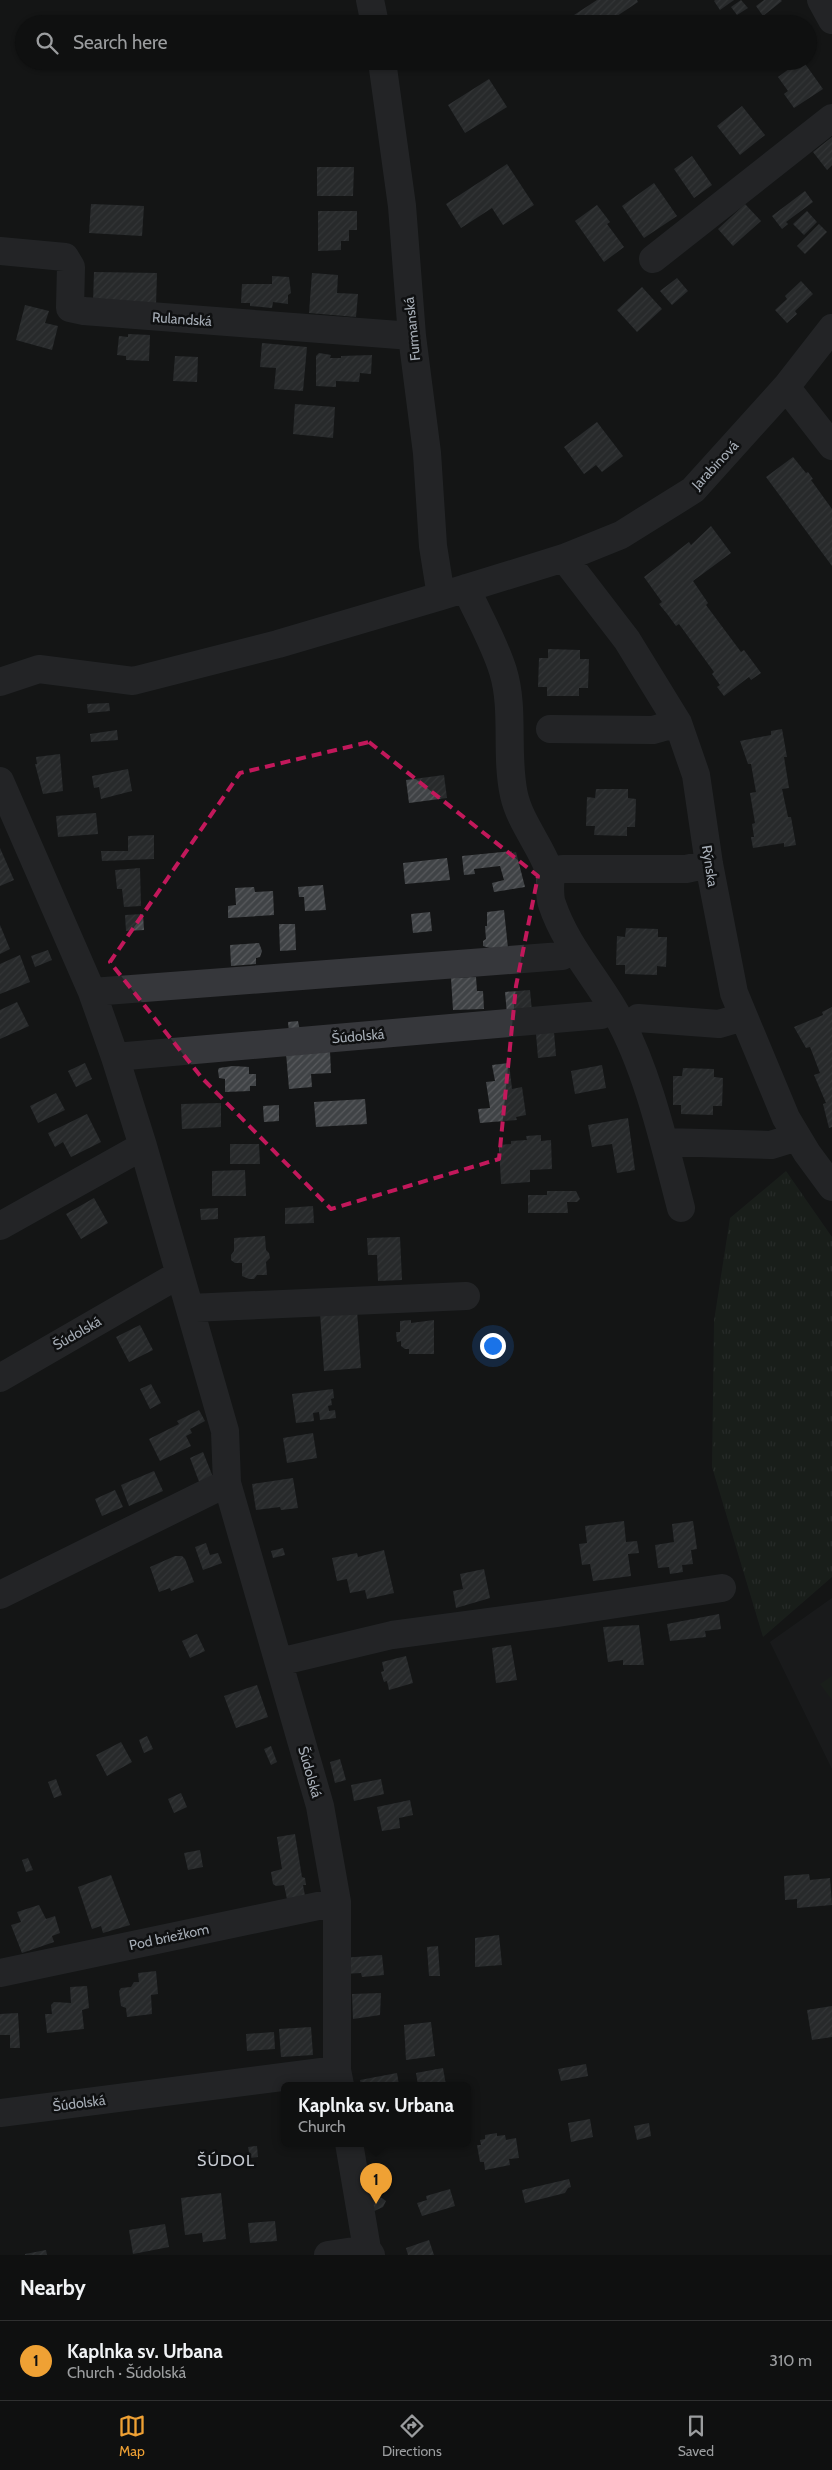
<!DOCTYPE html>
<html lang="en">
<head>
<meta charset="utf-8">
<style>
  :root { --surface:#0f1010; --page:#1d1e1e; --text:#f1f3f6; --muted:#9b9d9f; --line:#2f3030; --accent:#efa134 }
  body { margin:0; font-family:Cabin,sans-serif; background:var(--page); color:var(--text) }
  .you { position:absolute; left:492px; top:1345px; width:18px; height:18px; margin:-12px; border:4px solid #fff; border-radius:50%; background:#1a73e8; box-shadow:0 0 0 8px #1a73e833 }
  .badge { display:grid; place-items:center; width:32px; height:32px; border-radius:50%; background:var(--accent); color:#111; font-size:16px; font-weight:700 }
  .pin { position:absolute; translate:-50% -41px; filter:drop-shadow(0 1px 2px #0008) }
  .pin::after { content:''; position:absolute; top:26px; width:18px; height:15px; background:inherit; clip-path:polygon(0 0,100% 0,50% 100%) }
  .popup { position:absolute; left:281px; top:2082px; width:190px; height:65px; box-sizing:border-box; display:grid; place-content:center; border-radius:8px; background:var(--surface); filter:drop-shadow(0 1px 4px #0005); font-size:16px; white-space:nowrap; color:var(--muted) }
  .popup b { font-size:19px; color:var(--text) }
  .popup::after { content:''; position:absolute; left:50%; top:100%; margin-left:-10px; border:10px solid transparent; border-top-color:var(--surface) }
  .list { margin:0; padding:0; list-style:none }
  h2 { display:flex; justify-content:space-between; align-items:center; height:65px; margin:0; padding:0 20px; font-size:21px }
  h2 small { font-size:16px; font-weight:400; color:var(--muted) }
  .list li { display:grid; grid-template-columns:32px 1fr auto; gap:15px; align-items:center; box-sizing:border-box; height:80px; padding:0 20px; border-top:1px solid var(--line) }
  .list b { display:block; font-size:19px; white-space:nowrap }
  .list p { margin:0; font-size:16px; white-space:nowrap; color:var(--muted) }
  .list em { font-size:16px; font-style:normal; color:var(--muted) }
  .icon { flex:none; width:28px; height:28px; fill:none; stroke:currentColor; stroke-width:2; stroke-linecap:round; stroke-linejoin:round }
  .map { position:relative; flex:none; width:832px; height:2255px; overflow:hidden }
  .search { position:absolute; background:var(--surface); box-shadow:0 1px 4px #0004; left:15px; right:15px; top:15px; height:55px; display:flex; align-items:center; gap:12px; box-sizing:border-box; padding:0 18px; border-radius:28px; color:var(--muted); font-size:19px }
  .sheet { height:145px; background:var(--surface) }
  nav { display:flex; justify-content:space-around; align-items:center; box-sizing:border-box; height:70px; border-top:1px solid var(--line); background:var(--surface); font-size:14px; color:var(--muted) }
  nav a { display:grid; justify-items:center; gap:2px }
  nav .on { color:var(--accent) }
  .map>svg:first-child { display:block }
</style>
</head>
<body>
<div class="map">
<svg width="832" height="2255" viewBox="0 0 832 2255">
  <defs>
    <pattern id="grass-tufts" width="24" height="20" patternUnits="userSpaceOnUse" patternTransform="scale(1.25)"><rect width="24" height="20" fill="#212921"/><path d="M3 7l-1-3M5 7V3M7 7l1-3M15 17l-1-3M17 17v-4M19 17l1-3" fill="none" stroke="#3e453f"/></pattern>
    <pattern id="building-hatch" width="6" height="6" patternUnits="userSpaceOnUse" patternTransform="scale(1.25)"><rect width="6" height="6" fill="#404346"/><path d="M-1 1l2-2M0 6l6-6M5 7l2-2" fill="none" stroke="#595b5e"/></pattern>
  </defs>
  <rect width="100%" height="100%" fill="#141516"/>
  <path fill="#202123" d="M832,1598V1769L770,1642Z"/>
  <path fill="url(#grass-tufts)" d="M786,1171L832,1237V1577L763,1637L712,1467L714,1321L730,1218Z"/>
  <path fill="#212921" d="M832,1676V1700L820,1684Z"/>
  <path fill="url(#building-hatch)" d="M597,0H637L638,2L605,24H580L574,15Z
    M715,0H734L720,10L714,1Z
    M741,0L748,8L737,15L731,7Z
    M764,0H781L782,1L763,16L756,6Z
    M800,61H803L823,89L794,108L784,94L788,91L778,77Z
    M489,79L507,107L465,133L448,105Z
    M742,106L765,135L740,155L717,126Z
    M832,137V165L827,170L813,152Z
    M692,156L712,185L694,198L674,169Z
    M507,164L534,205L503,225L492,208L461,228L446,204Z
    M317,167H354L353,196H317Z
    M654,183L677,216L644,238L622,206Z
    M805,191L813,202L786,222L788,224L782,229L772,216Z
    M91,204L144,206L142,236L89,233Z
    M745,204L761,221L733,246L718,229Z
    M597,205L610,222L607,224L624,247L604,262L575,221Z
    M318,211H357V230H349V241H341V250L318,251Z
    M807,211L817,222L804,235L793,224Z
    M819,224L827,232L805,254L797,246Z
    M94,272L157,273L156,305L93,303Z
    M312,273L338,275L337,293L358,294L356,317L309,313Z
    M272,276L289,277L291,293L288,295V304L273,302L272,308L250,306V303H241L242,284H272Z
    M677,278L688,291L672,305L660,291Z
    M801,281L813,294L795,311L797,314L787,323L775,310L787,299L785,296Z
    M642,287L662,309L637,332L617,310Z
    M25,305L49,311L45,323L58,326L52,350L16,340Z
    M128,334L150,335L149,361L126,360V356L117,355L119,336L128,337Z
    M262,343L307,347L303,391L274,389L276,368L260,367Z
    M319,353L331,355L330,358H341V356L372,355L371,374L360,373L359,382L336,381V387L316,386V356Z
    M175,356L198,357L197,382L173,381Z
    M295,404L335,407L333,438L293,434Z
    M597,422L623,456L602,472L596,465L584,474L564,447Z
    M793,457L806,473L808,472L813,479L811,480L832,509V566L766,477Z
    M711,526L731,553L693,581L708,603L706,605L741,652L744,650L761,673L751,680L749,677L724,696L717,687L720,685L712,674L714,672L679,624L676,626L668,615L659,604L662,602L644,577L689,542L691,545Z
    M548,649L580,650V659H589L588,688H579V696H547V687H538L539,658H548Z
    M109,703L110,711L88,713L87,704Z
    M782,729L787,757H784L789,788L782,789L788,817H791L796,845L784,847V843L753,848L751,837H754L752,824L755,823L750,793L756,792L751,764H748L740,741L771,735V731Z
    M117,730L118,740L91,742L90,734Z
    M60,754L63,791L43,794L35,764H37L36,757Z
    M128,769L132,791L101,799L99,787L94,788L92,776Z
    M444,775L447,798L409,803L406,780Z
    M596,789H628V798L636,799L635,827H627V836L594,835L595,826H586L587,797L595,798Z
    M96,813L98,834L58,837L56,816Z
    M154,835V859L102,861L101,851H128V836Z
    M0,848L14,880L0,886Z
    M512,851V853L516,852L525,887L494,892L492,883L504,880L500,866L474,869L475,874L464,875L462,856Z
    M447,858L450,880L405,884L403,863Z
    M140,868L141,906L124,907L122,889H117L115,870Z
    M323,885L326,910L305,911L304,897H299L298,887Z
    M254,887L255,892L273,891L274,915L228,918V906L236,905L235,888Z
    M504,910L508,948H490L483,946V941L486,939L485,926H487V912Z
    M430,912L432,931L413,933L411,914Z
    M143,914L144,930L126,931L125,915Z
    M279,924H295L296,950L280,951Z
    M0,925L10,949L0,954Z
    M626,928L658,929V937H667L666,967L657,966V975L625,974V965H616L617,936L625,937Z
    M259,943L262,951L260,957L256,958V964L231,966L230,945Z
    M48,950L52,960L35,967L31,956Z
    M20,955L30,982L0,994V964Z
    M476,977L477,991H483L484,1009L453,1010L451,978Z
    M530,990L532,1012L507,1014L505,992Z
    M17,1002L29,1026L0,1039V1010Z
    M832,1007V1127L829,1128L823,1104L826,1103L814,1075L820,1073L810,1047L806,1048L794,1027L823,1015L822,1012Z
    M298,1021L300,1031L289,1033L288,1022Z
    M554,1032L556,1056L538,1058L536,1034Z
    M330,1051L331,1073L311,1074L312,1087L289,1089L286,1053Z
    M85,1063L92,1079L76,1087L68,1071Z
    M509,1063L512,1089L522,1087L526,1115L516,1117L517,1120L480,1123L478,1109L490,1108L486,1082L495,1081L492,1065Z
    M602,1065L606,1088L575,1094L571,1071Z
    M233,1066L249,1067V1074H256V1086H250V1091L225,1092V1079L219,1078L218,1070L219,1068Z
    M683,1068L714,1069V1077L723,1078L722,1106H713V1115L681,1114V1105H673V1076H682Z
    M56,1093L65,1110L38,1123L30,1106Z
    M365,1099L367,1124L316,1127L314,1102Z
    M221,1103V1127L182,1129L181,1104Z
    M279,1105V1121L264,1122L263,1106Z
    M87,1114L101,1142L71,1157L63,1142L55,1147L48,1133Z
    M628,1118L635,1170L617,1173L612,1144L592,1147L588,1125Z
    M541,1135V1141L551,1140L552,1169L530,1170V1182L501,1184L499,1145L511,1144V1141L527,1140L526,1136Z
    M230,1144H259L260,1164H230Z
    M245,1170L246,1196H212V1171Z
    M547,1191H576L580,1199L577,1202H567L568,1213H528V1195H547Z
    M94,1198L108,1223L81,1239L66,1214Z
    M313,1206L314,1223L285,1224V1208Z
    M218,1208V1219L201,1220L200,1209Z
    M265,1236L266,1250L269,1253L270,1258L266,1262L267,1275H257L254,1279H249L242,1276V1263H235L231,1260V1255L234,1251V1238Z
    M400,1237L402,1280L378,1281L377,1255H368L367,1238Z
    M357,1310L361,1368L324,1371L320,1313Z
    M411,1320V1323L434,1320V1354H409V1349H405L401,1346V1341L397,1342L396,1332H400V1321Z
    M140,1325L153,1350L129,1362L116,1337Z
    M151,1384L161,1403L150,1409L140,1389Z
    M333,1389L334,1398L331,1399L332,1405L328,1406L329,1411L335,1410L336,1418L320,1420L319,1412L313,1413L314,1421L296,1423L292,1394Z
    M199,1410L205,1421L190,1429L192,1433L186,1436L191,1446L160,1461L149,1439L179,1424L177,1421Z
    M313,1433L317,1458L287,1463L283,1438Z
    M203,1452L217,1487L203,1492L190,1458Z
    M154,1471L163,1491L129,1506L121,1485Z
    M293,1478L298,1508L281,1510L280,1507L256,1510L252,1484Z
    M115,1490L123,1507L102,1516L95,1499Z
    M624,1521L626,1542L637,1541L639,1553L628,1554L631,1576L593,1581L590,1564L582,1565L579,1544L587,1543L585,1526Z
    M693,1521L697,1549L691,1550L693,1564L682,1565L683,1572L670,1574L669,1567L658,1568L655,1545L674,1542L672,1524Z
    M206,1543L210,1555L218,1553L222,1563L203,1570L195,1547Z
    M283,1548L285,1555L273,1558L271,1551Z
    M384,1550L394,1593L367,1599L365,1590L350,1593L347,1579L337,1581L332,1558L357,1553L358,1557Z
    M175,1556H182L185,1559L194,1582L171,1591L170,1588L159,1592L150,1567Z
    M484,1569L490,1598L456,1608L453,1591L463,1589L460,1574Z
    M719,1614L721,1629L705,1631L706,1637L670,1641L667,1624Z
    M639,1625L644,1665H623V1660L608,1662L603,1627Z
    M197,1634L205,1651L190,1658L182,1641Z
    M511,1645L517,1680L496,1683L492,1648Z
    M406,1656L413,1683L389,1690L387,1681L384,1682L381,1672L384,1671L382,1662Z
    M257,1685L268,1717L236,1728L224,1696Z
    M147,1736L153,1749L144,1753L139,1740Z
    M121,1742L132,1762L107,1776L96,1755Z
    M271,1746L277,1762L271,1765L264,1749Z
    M340,1759L346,1780L335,1783L330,1762Z
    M56,1779L62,1795L54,1798L48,1782Z
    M381,1779L384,1794L354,1801L351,1785Z
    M181,1793L187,1807L174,1813L168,1799Z
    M410,1800L413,1815L399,1818L400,1828L382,1831L377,1807Z
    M295,1834L302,1877L305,1878L306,1885H303L305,1896L287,1899L284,1885L276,1886L273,1884L271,1872L282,1869L277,1837Z
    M200,1850L203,1867L188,1870L184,1853Z
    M28,1858L33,1870L26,1872L22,1860Z
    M809,1874L810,1880L830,1878L832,1905L797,1908V1899L785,1900L784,1876Z
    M111,1875L130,1925L103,1933L101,1926L92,1929L78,1887Z
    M39,1905L46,1919L55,1916L60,1933L52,1936L54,1942L22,1953L11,1925L21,1922L17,1912Z
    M499,1935L502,1965L475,1967V1938Z
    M438,1946L440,1976H429L427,1947Z
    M382,1955L384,1975L362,1977L361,1973L343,1974L342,1958Z
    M156,1971L158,1994L151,1995L152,2014L127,2017L126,2008L121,2006L119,1991L121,1988L131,1987L134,1982H139L138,1973Z
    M87,1986L89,2008L82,2010L84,2029L47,2033L45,2014H52L51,2005L54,2002L71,2003L70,1987Z
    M381,1993L380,2015L353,2019L352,1994Z
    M832,2006V2037L812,2040L807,2010Z
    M18,2013L20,2048H10V2035H0V2014Z
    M431,2022L435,2056L406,2060L404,2025Z
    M311,2027L313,2055L281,2057L279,2029Z
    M274,2032L275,2049L247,2051L246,2034Z
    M586,2064L588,2076L561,2081L558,2069Z
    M443,2068L446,2085H418L416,2073Z
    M397,2073L399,2085H361L360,2080Z
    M590,2119L593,2137L571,2142L568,2123Z
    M649,2123L651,2136L637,2140L634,2126Z
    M497,2133V2136L505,2135L506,2140L516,2138L519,2158L509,2159L510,2165L485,2170L484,2162H480L477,2145H481L480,2140L485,2139V2135Z
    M257,2146L258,2157L250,2158L248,2147Z
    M569,2179L571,2187L568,2188L565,2193L525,2203L522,2190Z
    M450,2189L455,2206L422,2216L417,2203L427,2200L426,2196Z
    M221,2193L226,2239L203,2242L202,2233L185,2235L181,2198Z
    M379,2196L386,2201L383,2207L370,2213L366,2201Z
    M275,2221L277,2241L250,2243L248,2223Z
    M165,2224L169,2247L133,2254L129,2230Z
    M429,2240L434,2255H408L406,2248Z
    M46,2250L47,2255H25V2254Z"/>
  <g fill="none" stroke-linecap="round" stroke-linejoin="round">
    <path stroke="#36373b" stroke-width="28" d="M370,0L375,24
      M821,0L832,20
      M382,61L402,206L412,336L427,453L433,546L441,596
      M0,251L65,257L71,267L70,308L84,311L412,336
      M653,259L832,118
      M786,387L832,446
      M564,558L627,640L678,723L696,775L709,864L734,993L786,1118L807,1153L832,1187
      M466,588C478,615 494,642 503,671C515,710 505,754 514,795C520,822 540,845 549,870C552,880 548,893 552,904C566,946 596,977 617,1015C648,1070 665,1147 681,1208
      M0,682L39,669L133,681L278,644L441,596L564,558L621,535L693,490L786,387L832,328
      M550,729L653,730L678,723
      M0,781L92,992L115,1057L143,1146L225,1431L227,1483L320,1806L337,1902V2070L340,2085
      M550,872L563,869H686L709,864
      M92,992L562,956
      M638,1018L719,1024L743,1017
      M115,1057L601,1015
      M664,1142L771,1145L797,1137
      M0,1226L143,1146
      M190,1308L466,1296
      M0,1378L180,1274
      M0,1595L227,1483
      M279,1662L392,1635L556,1613L722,1588
      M0,1973L337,1902
      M0,2113L337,2070
      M349,2143L367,2249L371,2255
      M328,2255L367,2249"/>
  </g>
  <path d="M0 0H832V2255H0ZM369,742L538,876L516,986L499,1159L331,1209L202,1078L110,962L240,773Z" fill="#141516" fill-opacity=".55" fill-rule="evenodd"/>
  <path fill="none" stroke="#c2185b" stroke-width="4" stroke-dasharray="10 6" stroke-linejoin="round" d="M369,742L538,876L516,986L499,1159L331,1209L202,1078L110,962L240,773Z"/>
  <g text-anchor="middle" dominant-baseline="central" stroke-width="5" stroke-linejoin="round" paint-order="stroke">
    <g font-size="14" fill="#a6adb6" stroke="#0f1011">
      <text transform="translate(182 319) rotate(4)">Rulandská</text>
      <text transform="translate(412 329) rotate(-96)">Furmanská</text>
      <text transform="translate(715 465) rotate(-47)">Jarabinová</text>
      <text transform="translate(710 866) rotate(81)">Rýnska</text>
      <text transform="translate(358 1036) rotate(-5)">Šúdolská</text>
      <text transform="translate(77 1333) rotate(-30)">Šúdolská</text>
      <text transform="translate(310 1772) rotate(74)">Šúdolská</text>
      <text transform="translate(169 1937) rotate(-12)">Pod briežkom</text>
      <text transform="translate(79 2103) rotate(-7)">Šúdolská</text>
    </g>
    <g font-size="16" letter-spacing="1" fill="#c7cbd2" stroke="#0f1011">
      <text x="226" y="2160">ŠÚDOL</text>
    </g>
  </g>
</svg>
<div class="you"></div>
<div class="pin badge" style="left:376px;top:2204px">1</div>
<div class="popup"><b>Kaplnka sv. Urbana</b>Church</div>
<div class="search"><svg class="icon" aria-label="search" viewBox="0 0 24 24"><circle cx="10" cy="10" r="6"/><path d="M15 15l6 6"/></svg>Search here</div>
</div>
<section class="sheet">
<h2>Nearby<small></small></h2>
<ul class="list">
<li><span class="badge">1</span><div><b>Kaplnka sv. Urbana</b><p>Church · Šúdolská</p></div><em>310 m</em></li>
</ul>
</section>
<nav>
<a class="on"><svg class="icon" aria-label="map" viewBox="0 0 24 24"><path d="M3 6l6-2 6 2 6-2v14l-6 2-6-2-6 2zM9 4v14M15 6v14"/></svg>Map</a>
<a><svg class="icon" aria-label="directions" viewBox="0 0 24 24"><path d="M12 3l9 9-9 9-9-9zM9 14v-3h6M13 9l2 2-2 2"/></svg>Directions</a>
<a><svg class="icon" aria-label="saved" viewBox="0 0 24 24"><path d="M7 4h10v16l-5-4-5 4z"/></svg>Saved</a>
</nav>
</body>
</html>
